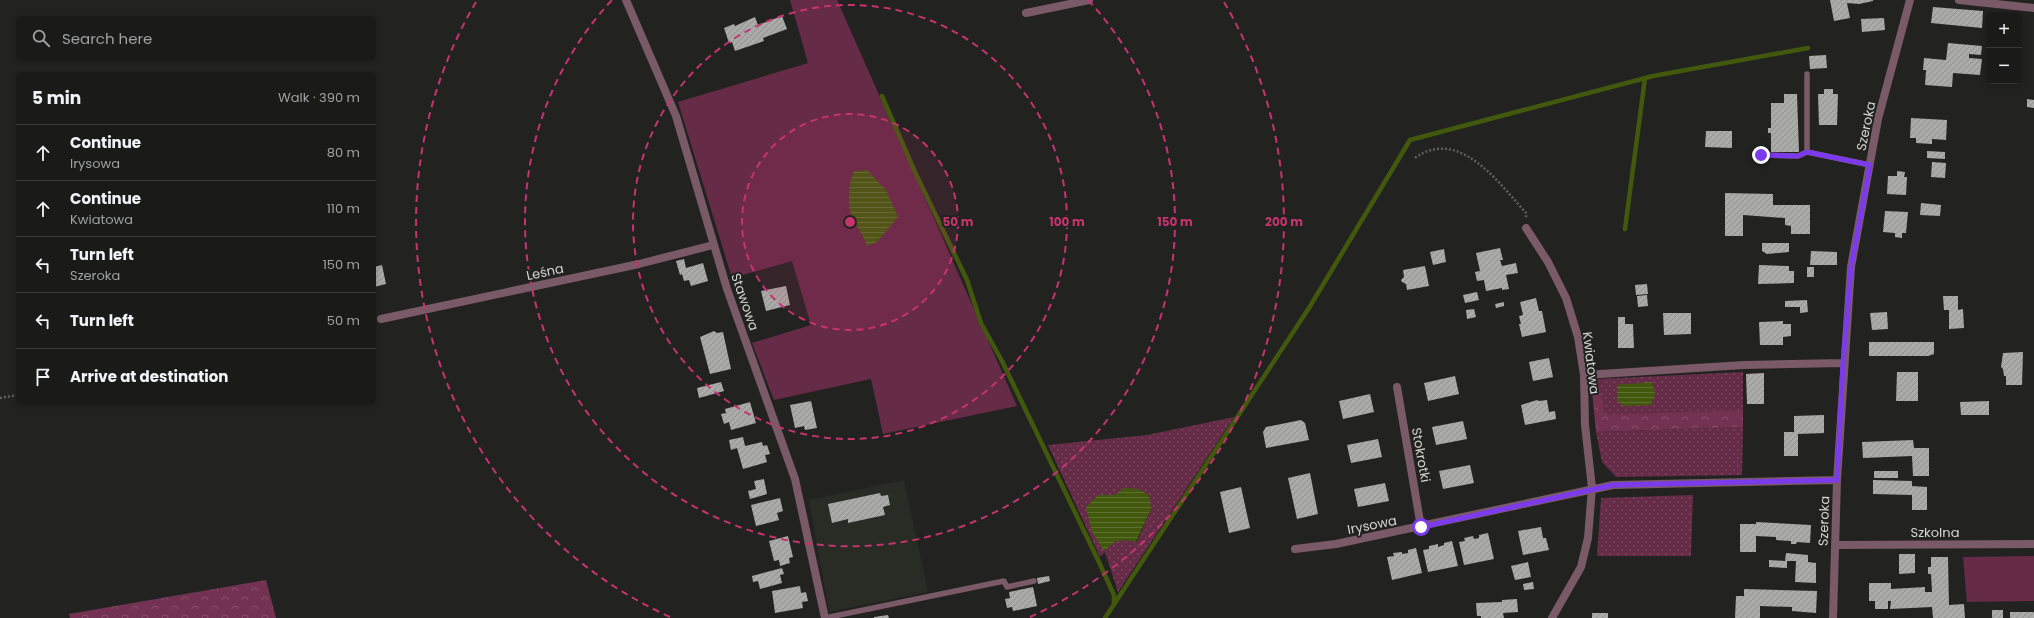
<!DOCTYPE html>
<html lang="en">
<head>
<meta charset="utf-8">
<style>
  :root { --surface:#1a1a19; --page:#272726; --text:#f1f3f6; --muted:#9fa1a2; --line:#383838 }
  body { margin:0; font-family:Poppins,sans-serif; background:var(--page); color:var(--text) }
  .controls { position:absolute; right:12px; top:12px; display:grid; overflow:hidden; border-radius:6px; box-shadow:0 2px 6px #0003 }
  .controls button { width:36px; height:36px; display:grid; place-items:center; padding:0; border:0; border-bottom:1px solid var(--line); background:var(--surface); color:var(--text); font:20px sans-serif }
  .stop { position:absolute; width:12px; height:12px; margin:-9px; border:3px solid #7c3aed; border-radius:50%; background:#fff }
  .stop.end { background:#7c3aed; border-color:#fff; box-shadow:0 1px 4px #0008 }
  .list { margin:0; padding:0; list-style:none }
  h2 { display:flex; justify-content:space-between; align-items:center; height:52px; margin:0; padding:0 16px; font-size:17px }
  h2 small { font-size:13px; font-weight:400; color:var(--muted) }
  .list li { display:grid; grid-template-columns:26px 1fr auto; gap:12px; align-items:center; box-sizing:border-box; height:56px; padding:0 16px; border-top:1px solid var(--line) }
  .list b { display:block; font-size:15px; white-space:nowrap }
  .list p { margin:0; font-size:13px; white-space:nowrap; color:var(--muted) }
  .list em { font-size:13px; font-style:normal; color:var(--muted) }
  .icon { flex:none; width:22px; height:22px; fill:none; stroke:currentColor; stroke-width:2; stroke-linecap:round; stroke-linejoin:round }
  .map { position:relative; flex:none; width:2034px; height:618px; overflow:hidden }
  .search { position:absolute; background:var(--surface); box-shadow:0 2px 6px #0003; left:16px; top:16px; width:360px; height:44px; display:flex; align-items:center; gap:10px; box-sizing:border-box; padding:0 14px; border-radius:6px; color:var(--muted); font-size:15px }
  .panel { position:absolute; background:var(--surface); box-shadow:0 2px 6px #0003; left:16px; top:72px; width:360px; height:332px; border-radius:6px }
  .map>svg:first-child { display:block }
</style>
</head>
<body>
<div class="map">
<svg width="2034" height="618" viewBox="0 0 2034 618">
  <defs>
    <pattern id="grass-dots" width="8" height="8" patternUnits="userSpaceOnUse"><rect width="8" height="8" fill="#652b47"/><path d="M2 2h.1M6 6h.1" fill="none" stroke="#7a4961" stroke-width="1.8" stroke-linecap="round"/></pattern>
    <pattern id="forest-crowns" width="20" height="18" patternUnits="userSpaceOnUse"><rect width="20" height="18" fill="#743252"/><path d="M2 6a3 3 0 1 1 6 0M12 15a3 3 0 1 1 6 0" fill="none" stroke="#874f6a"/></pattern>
    <pattern id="water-rules" width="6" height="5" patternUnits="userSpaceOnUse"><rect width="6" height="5" fill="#42590d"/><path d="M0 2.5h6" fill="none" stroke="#5c702f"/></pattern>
    <pattern id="building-hatch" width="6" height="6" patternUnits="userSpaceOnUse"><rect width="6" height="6" fill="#aaaba8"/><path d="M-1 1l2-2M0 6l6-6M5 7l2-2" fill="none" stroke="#90908e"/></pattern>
  </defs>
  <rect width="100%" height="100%" fill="#222321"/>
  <path fill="#292c24" d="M904,480L928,592L829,612L809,500Z"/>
  <path fill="url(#grass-dots)" fill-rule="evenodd" d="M1743,372V410L1605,416L1598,379Z
    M1234,417L1118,592L1105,552L1100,557L1048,445L1147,435ZM1098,495H1115L1151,509L1137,542L1123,540H1115Z
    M1743,427L1742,475L1616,477L1602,462L1596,432Z
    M1693,495L1691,556H1597L1601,498Z"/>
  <path fill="url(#forest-crowns)" d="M1598,379L1605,415L1743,410V427L1596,432L1591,381Z
    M266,580L276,618H70L69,614Z"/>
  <path fill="#652b47" d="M790,0H837L1017,406L883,434L871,379L774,400L752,343L811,325L792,261L732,278L678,102L808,63Z
    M2034,556V601L1967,602L1963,557Z"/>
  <path fill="url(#water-rules)" d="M867,170L886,190L898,217L877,242L867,246C863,234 855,225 851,214C847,202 849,182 854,171Z
    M1652,382L1655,394L1651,405L1624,406L1617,401V385Z
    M1124,488L1138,489L1149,495L1151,509L1136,542C1119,539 1117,539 1104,551L1092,532L1086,507L1098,495H1115Z"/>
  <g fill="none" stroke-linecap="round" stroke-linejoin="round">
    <path stroke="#42590d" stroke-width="4.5" d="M882,96L915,172L967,280L981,323L1002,361L1098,560L1114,595V604
      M1625,229L1645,78
      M1105,618L1309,308L1410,140L1653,76L1808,48"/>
  </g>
  <path fill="url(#building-hatch)" d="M1830,0H1873V1L1859,4L1847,3L1850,18L1834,21Z
    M1933,7L1983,11L1982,28L1931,23Z
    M782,16L787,29L763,38L764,41L735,51L732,42L729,43L724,28L734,24L735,26L755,17L758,25Z
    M1884,18L1885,30L1862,32L1861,19Z
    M1948,43L1982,46L1981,55L1969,54V58L1982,59L1980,75L1953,73L1952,87L1925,85L1926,70H1923L1924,58L1946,60Z
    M1826,55L1827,68L1810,69L1809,56Z
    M1824,89H1833V94H1838L1837,125H1819L1818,94H1824Z
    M1784,94H1797L1799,152H1771V133H1768V128H1771V103H1784Z
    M2027,99L2034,100V108L2027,107Z
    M1911,118L1947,120L1946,140L1932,139V144L1916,143V138H1910Z
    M1706,131H1732V148L1705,147Z
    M1927,151L1945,152V159L1927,158Z
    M1932,162L1946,163L1945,178L1931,177Z
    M1897,171L1905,172L1904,177H1907L1906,195L1887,194L1888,176H1897Z
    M1725,193L1773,194V205H1810V234H1791V226L1785,225V218L1743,215V236H1725Z
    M1921,203L1941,205L1940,216L1920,215Z
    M1885,211L1908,212L1906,233H1902V238L1895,237V233L1883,232Z
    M1762,243H1789V252L1767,254L1762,251Z
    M1500,248L1503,260H1500L1502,266L1516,263L1518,273L1506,275L1509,289L1502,290V288L1486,291L1484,280L1477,281L1475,272L1480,271L1476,253Z
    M1444,249L1446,262L1433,265L1430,252Z
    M1811,251L1837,252V265H1810Z
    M684,259L686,268L703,263L708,281L691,286L689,280L684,281L682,274L680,275L676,261Z
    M382,265L386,284L374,287V267Z
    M1759,265L1789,266V271H1794V283L1758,284Z
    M1425,266L1429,286L1407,290L1406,284L1402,282L1401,280L1404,277L1403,270Z
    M1807,267H1814V277H1807Z
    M1647,284L1648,294L1636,295L1635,285Z
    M786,286L790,305L766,311L761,291Z
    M1477,292L1479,300L1465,303L1463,295Z
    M1647,295L1648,306L1638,307L1637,296Z
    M1943,296H1958V310L1963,309L1964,328L1949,329V310H1944Z
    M1536,298L1539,311H1542L1546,332L1522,337L1519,324H1521L1519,316L1523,315L1520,302Z
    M1807,300L1808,312L1800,313V307H1785V301Z
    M1504,302V306L1496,308L1495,304Z
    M1474,309L1476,317L1467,319L1466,310Z
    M1887,312L1888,329L1872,330L1870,313Z
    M1663,313H1691V334L1664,335Z
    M1618,317H1625V324H1633L1634,348H1618Z
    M1783,321V324H1791V336L1783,337V345H1760L1759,322Z
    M714,331L717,333L723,332L731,369L710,374L700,337Z
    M1869,342H1934V354L1928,356H1869Z
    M2023,352L2022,385H2006V376H2004L2003,369L2001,367L2003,353Z
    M1549,358L1553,377L1533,381L1529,362Z
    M1897,372H1918V401H1896Z
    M1764,373V404H1747L1746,374Z
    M1455,376L1459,394L1428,401L1424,383Z
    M721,382L724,391L699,398L697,388Z
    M1370,394L1374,412L1343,419L1339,401Z
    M1537,400L1539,401L1547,400L1549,412L1555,411L1556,419L1525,425L1521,405Z
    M811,401L817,428L805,430L804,426L795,428L790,405Z
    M1989,401V415H1961L1960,402Z
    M750,402L756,423L731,430L729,422L724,424L721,414L726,413L725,409Z
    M1824,415V433L1798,434V456H1784V432H1794V416Z
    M1301,420L1305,423L1309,440L1266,448L1263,432L1266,427Z
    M1463,421L1467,439L1436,445L1432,427Z
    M743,437L745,446L762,442L763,446L767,445L770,454L765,455L767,462L743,469L737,448L731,450L729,440Z
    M1378,439L1382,457L1351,463L1347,445Z
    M1913,440L1914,448H1929V476H1913L1912,456L1863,458L1862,442Z
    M1470,465L1474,483L1443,489L1439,471Z
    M1874,471H1898V478H1874Z
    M1310,473L1318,514L1297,519L1288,478Z
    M764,479L767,494L750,499L748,491L756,489L754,481Z
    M1873,480L1912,481V486L1927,487V510H1912V495L1873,494Z
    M1385,483L1389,501L1358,507L1354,489Z
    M1241,487L1250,528L1229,533L1220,492Z
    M880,493L881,496L888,495L890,505L883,507L885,515L848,523V519L832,523L828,504Z
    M780,498L783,511L777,513L779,520L756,526L751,505Z
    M1756,522L1811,525L1810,543L1797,542L1796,544H1791V541L1776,540V537L1756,536V552H1740V524H1756Z
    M1541,527L1543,538H1546L1549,550L1523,555L1518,531Z
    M1488,533L1494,559L1464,565L1459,542L1465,541L1464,538L1473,536L1474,539L1479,538V535Z
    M788,536L793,557L789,558L790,563L780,566L779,560L774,561L769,541Z
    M1452,541L1458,566L1428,572L1423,550L1429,549V546L1438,544V547L1444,545V543Z
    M1416,548L1422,573L1392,580L1387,557L1394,556L1393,553L1402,552V554L1408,553V550Z
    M1786,553L1808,555V562L1816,563V583L1795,582L1796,561H1787V568L1769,567V560L1785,561Z
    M1899,554H1915V573L1899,574Z
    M1931,557H1948L1949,605L1964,604L1965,618H1933L1932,607L1890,609L1891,601H1888V609H1875V601H1869V583H1891V589L1925,587V592H1932L1931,574H1928V567H1931Z
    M1528,562L1531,577L1515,580L1511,566Z
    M782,568L784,574L780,575L782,583L760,589L758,581L753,582L752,576Z
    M1049,576L1050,581L1038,584L1037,578Z
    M1533,582L1534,589L1524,590L1523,584Z
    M800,586L801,593L806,592L808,601L802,602L803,608L775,613L772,591Z
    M1033,587L1037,606L1013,611L1012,607L1007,608L1005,599L1010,598L1009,592Z
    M1744,589L1817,591L1816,613L1792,611V607L1760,606V618H1735L1736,596H1744Z
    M1517,599L1518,612L1503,613L1504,618H1481V616H1477L1476,603L1502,602V600Z
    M1992,610H2003V618H1992Z
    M2010,612H2034V618H2010Z
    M1592,613H1608V618H1592Z
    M888,615L889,618H874V617Z"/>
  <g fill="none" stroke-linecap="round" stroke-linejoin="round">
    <path stroke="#5f605e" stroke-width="2.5" stroke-dasharray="2 2" stroke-linecap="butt" d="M1415,158C1459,126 1500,184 1526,213V218
      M0,398L18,395"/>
    <path stroke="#7a5a67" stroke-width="5.5" d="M1807,74V152L1870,165
      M1761,155L1798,156L1807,152
      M825,618L1004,581L1007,587L1034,581"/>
    <path stroke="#7a5a67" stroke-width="8" d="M626,0L676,116L727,289L795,479L825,618
      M1959,0L2034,8
      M1026,13L1089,0
      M1526,228L1548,262L1566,298L1578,337L1584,375L1585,425L1592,488L1588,538L1581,567L1552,618
      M381,319L639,264L713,245
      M1584,375L1744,365L1843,363
      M1397,387L1421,527
      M1835,545L2034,544
      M1295,549L1336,544L1613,485L1837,480
      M1833,618L1837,480L1851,267L1878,119L1910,0"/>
  </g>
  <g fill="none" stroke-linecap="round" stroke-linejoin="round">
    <path stroke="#7c3aed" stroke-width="5" d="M1421,527L1613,485L1837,480L1843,363L1851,267L1870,165L1807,152L1798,156L1761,155"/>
  </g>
  <circle cx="850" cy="222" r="108" fill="#c5346d" fill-opacity=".12"/>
  <g fill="none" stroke="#c5346d" stroke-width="2" stroke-dasharray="7 5">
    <circle cx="850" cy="222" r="108"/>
    <circle cx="850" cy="222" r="217"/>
    <path d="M1088 0A325 325 0 1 1 612 0"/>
    <path d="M670 617A434 434 0 0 1 476 2M1224 2A434 434 0 0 1 1030 617"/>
  </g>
  <g text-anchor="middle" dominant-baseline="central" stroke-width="4" stroke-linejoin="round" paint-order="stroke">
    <g font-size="13" fill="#d5d6d4" stroke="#222321">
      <text transform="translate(1866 126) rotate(-78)">Szeroka</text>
      <text transform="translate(545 272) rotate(-12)">Leśna</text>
      <text transform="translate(745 302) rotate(71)">Stawowa</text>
      <text transform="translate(1591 363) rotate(83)">Kwiatowa</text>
      <text transform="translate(1421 455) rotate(80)">Stokrotki</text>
      <text transform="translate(1824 521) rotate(-88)">Szeroka</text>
      <text transform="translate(1372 525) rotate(-11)">Irysowa</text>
      <text x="1935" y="532">Szkolna</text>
    </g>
  </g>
  <circle cx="850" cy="222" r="6" fill="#c5346d" stroke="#222321" stroke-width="2"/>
  <g font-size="12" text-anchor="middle" font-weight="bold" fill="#c5346d" stroke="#222321" stroke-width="4" stroke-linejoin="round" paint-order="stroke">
    <text x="958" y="226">50 m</text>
    <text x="1067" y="226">100 m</text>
    <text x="1175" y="226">150 m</text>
    <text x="1284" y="226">200 m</text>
  </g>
</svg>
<div class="controls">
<button>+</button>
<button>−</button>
</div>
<div class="stop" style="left:1421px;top:527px"></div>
<div class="stop end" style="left:1761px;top:155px"></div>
<div class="search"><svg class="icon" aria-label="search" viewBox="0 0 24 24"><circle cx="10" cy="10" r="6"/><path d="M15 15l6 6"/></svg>Search here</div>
<section class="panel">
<h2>5 min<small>Walk · 390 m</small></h2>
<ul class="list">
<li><svg class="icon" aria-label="ahead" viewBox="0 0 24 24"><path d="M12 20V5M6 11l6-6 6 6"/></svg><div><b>Continue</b><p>Irysowa</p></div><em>80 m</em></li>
<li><svg class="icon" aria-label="ahead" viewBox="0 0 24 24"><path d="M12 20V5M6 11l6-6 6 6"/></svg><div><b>Continue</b><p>Kwiatowa</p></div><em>110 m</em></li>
<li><svg class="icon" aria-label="left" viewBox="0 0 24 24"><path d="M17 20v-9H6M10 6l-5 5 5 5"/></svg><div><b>Turn left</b><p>Szeroka</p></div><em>150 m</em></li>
<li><svg class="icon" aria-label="left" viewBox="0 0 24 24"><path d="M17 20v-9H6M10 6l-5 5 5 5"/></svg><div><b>Turn left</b></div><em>50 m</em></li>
<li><svg class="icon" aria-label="arrive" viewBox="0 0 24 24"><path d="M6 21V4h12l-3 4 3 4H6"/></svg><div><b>Arrive at destination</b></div></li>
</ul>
</section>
</div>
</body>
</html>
